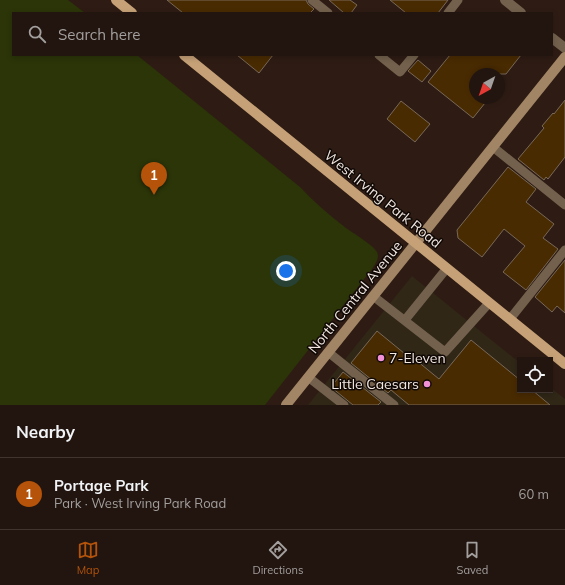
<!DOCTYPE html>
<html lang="en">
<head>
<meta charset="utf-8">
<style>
  :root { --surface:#22150f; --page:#2a1e18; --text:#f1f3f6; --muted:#a29f9e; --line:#3f342f; --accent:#b45309 }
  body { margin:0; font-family:Mulish,sans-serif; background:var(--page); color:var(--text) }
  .controls { position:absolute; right:12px; bottom:12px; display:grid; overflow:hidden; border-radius:0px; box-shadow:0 2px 6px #0003 }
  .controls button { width:36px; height:36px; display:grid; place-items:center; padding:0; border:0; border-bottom:1px solid var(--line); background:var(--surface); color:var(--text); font:20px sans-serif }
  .compass { position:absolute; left:469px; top:68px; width:36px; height:36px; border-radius:50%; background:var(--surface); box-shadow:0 2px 6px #0003; rotate:220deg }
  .you { position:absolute; left:286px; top:271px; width:14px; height:14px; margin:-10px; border:3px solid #fff; border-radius:50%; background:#1a73e8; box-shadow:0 0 0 6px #1a73e833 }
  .badge { display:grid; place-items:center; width:26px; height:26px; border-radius:50%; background:var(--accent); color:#fff; font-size:13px; font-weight:700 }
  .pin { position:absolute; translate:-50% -33px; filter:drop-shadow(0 1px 2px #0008) }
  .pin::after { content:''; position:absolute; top:21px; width:14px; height:12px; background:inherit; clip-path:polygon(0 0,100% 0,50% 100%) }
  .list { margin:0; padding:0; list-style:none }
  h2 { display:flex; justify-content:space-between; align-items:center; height:52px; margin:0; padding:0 16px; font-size:17px }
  h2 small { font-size:13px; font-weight:400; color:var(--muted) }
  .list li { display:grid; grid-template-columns:26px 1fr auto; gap:12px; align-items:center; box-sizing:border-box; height:72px; padding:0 16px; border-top:1px solid var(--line) }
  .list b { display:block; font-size:15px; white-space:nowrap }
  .list p { margin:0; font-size:13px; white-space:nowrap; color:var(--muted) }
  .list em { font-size:13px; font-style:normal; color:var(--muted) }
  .icon { flex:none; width:22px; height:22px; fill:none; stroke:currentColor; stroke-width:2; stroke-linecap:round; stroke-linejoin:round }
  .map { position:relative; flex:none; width:565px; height:405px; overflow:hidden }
  .search { position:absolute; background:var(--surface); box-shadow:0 2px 6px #0003; left:12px; right:12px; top:12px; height:44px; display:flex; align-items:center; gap:10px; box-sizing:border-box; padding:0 14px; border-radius:0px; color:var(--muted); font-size:15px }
  .sheet { height:124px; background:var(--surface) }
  nav { display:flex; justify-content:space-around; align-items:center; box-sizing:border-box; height:56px; border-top:1px solid var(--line); background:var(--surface); font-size:11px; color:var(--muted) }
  nav a { display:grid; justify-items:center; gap:2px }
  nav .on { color:var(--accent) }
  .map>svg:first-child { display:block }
</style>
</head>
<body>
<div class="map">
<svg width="565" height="405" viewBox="0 0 565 405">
  <rect width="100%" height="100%" fill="#2e1c14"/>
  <path fill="#302717" d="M412,276L520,363V390H550V387L565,399V405H308Z"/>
  <path fill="#2b3508" d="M0,0H68L85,13H13V55H137L300,187C314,202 329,215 346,228C353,233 373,245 377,252C380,258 375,264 372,269L265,405H0Z"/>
  <path fill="#492b02" stroke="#786858" d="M167,0H306L308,4L314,9L310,13H183Z
    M329,0H350L357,5L351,13H344Z
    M390,0H448L438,13H406Z
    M237,55H273L259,73Z
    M450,55H521L506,74H475V98H489L473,118L428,82Z
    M418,60L431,71L422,82L408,71Z
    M565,100V157L548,179L546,177L544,180L518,159L544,128L542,126L553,113L554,114Z
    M401,101L430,124L415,142L387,119Z
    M508,167L536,189L526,202L554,224L543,238L558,249L526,290L503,272L525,246L504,229L482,257L458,238L457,230Z
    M565,260V313L557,306L552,312L535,297Z
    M377,331L410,358L411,356L439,379L471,340L520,380V390H532L550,405H409L391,390L388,393L351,363Z
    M343,372L381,402L378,405H353L331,387Z"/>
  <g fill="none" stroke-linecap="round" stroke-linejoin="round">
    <path stroke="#73614d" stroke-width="9" d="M312,0L328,13
      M448,13L458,0
      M379,55L400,72L414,55
      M493,147L565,205
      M373,296L445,352L489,303
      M510,319L565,250
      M405,320L447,268
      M328,352L394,405
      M308,377L344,405"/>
    <path stroke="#73614d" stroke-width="10" d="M505,0L521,13
      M552,38L565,48"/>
    <path stroke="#a28565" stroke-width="10" d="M286,405L565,57"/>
    <path stroke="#c6a177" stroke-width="10" d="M116,0L132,13
      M184,55L565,364"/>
  </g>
  <g fill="#f291d6" stroke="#100906" stroke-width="1.5">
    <circle cx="381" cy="358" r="4"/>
    <circle cx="427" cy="384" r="4"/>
  </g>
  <g text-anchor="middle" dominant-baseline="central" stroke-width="3" stroke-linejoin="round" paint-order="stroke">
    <g font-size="14" fill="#f3e7e1" stroke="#100906">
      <text transform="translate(383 199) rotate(39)">West Irving Park Road</text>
      <text transform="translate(355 297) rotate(-51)">North Central Avenue</text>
    </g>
    <g font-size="14" fill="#f3e7e1" stroke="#100906" text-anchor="start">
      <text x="389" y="358">7-Eleven</text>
      <text x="419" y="384" text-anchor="end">Little Caesars</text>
    </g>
  </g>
</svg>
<div class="controls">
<button><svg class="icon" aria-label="locate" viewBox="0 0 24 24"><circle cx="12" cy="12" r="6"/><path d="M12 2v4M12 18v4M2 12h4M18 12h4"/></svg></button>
</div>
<svg class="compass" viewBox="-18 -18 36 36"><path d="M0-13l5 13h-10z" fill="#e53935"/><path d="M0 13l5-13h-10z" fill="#a29f9e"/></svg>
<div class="you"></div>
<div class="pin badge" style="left:154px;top:195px">1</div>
<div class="search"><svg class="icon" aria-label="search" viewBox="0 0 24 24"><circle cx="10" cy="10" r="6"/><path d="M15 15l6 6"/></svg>Search here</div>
</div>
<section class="sheet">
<h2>Nearby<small></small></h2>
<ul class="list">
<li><span class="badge">1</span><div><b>Portage Park</b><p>Park · West Irving Park Road</p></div><em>60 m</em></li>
</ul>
</section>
<nav>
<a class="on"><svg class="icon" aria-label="map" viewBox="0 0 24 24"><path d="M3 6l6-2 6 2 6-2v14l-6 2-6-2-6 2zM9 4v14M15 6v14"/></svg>Map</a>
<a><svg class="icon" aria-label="directions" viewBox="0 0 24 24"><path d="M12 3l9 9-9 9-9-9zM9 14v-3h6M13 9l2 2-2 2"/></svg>Directions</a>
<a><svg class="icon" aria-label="saved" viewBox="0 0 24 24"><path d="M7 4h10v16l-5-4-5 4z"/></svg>Saved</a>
</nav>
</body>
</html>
